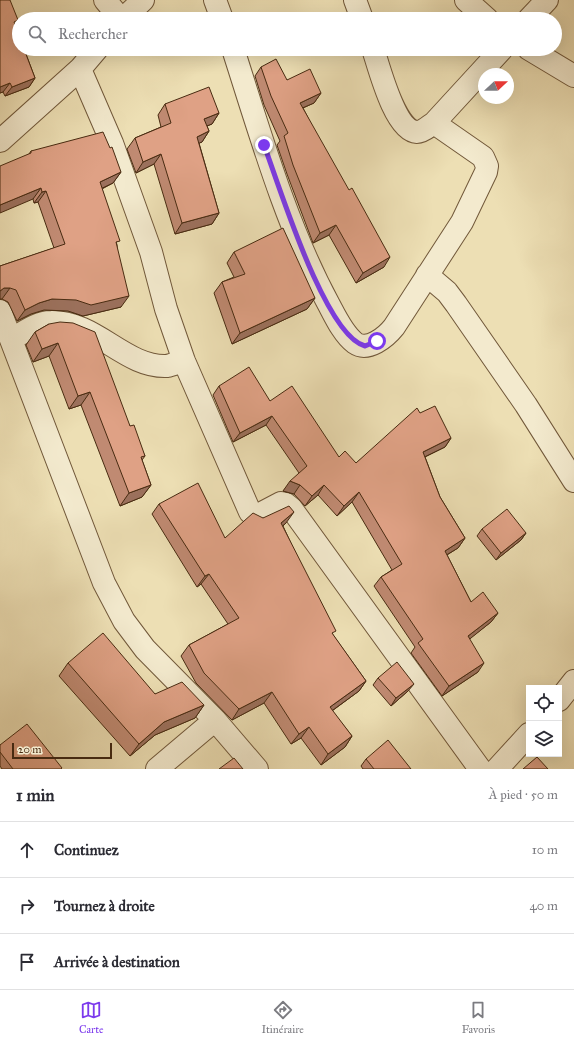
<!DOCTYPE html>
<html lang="fr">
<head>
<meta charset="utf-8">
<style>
  :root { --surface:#fff; --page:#f2f2f3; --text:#2b2b33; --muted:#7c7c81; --line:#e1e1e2; --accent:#7c3aed }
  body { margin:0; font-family:"IM FELL Great Primer",serif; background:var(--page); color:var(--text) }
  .controls { position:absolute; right:12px; bottom:12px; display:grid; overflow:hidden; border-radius:0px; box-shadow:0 4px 16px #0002 }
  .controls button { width:36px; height:36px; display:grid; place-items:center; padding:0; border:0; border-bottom:1px solid var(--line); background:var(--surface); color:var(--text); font:20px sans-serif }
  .compass { position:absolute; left:478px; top:68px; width:36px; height:36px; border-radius:50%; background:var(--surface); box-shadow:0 4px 16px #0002; rotate:68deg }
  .scale { position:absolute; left:12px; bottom:10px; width:100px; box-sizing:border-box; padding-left:4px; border:2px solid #482b11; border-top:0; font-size:11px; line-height:14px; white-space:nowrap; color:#482b11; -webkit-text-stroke:3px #f3eace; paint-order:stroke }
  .stop { position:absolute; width:12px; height:12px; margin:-9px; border:3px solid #7c3aed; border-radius:50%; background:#fff }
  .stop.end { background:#7c3aed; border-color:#fff; box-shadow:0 1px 4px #0008 }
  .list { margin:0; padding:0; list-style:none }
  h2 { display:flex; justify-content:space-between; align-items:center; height:52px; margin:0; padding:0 16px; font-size:17px }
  h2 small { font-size:13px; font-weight:400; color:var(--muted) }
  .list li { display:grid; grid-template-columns:26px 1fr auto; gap:12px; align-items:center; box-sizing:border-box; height:56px; padding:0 16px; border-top:1px solid var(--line) }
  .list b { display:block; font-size:15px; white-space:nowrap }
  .list em { font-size:13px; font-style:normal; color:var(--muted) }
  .icon { flex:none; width:22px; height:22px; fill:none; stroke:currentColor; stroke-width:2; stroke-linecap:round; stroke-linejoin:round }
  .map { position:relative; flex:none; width:574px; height:769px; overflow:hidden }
  .search { position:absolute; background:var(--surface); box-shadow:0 4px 16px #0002; left:12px; right:12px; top:12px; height:44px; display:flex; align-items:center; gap:10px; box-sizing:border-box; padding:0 14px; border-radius:22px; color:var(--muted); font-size:15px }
  .sheet { height:220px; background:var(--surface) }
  nav { display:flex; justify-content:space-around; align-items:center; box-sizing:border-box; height:56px; border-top:1px solid var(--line); background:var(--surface); font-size:11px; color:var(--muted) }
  nav a { display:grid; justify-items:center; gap:2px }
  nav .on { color:var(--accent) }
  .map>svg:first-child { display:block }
</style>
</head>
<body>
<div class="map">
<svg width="574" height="769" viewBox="0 0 574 769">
  <rect width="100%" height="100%" fill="#eddfb4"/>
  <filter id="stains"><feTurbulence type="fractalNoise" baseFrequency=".005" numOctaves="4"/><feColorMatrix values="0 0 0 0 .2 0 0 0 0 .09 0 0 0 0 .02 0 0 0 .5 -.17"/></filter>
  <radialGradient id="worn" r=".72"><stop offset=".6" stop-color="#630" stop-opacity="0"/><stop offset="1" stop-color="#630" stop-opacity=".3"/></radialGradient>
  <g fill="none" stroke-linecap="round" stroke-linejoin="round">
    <g stroke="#71583a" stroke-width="24">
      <path id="street" d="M105,0L121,19
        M215,0L222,19
        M355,0L362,19
        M466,0L487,19
        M123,19L143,0
        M529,19L547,0
        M233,49C260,133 286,225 328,303C335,316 343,334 355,343C368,352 386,337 394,327L462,222L486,172L487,166L483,157L434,123
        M373,49C379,67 395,131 417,132C423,132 429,126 434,123L502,49
        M529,49L574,76
        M80,69L112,143L151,252L166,309L184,361L250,512L256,516L281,503L286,504L291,508L480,769
        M0,141L80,69L97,49
        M427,275L447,292L456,304L526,405L574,481
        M0,311L104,583L124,621L145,649L215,720L257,769
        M12,339C23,333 37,322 51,322C96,321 125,368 167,366C172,365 179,362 184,361
        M559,700L574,681
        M157,769L215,720
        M497,769L529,734"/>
    </g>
    <use href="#street" stroke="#f3eace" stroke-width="22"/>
  </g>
  <path fill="#c08a72" stroke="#482b11" d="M0,0L15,25L35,78L29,87L5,96L3,92L0,93Z
    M261,67L287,80L321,93L314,103L303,108L384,267L356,283L329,235L313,243L287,174L277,145L280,141L264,105L255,76Z
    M165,104L219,113L212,124L207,126L209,131L202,142L199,143L219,213L212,224L175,234L154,164L136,173L127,149L135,138L161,127L158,115Z
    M31,151L121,172L113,183L102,189L117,245L121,307L83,316L68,311L44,310L31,314L17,321L8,302L2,299H0V266L54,248L38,202L34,203L33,199L29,154Z
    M234,252L315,298L307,309L232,344L214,293L222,282L234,277L227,263Z
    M49,324L130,426L145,456L142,460L151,485L142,497L120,506L81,405L69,409L49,356L33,362L26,345L35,332Z
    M219,386L270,401L339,457L356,463L420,413L451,438L445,447L425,457L440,497L465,538L458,548L447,555L471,602L498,613L491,622L469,639L478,672L442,696L411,653L415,647L374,586L381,577L392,570L352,502L337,516L318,495L305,506L294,494L283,491L299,473L266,425L233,442L213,395Z
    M159,504L225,538L263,518L286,523L283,526L333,635L366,681L359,691L332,711L352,736L345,747L321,765L301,738L291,744L264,703L232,720L196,683L181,656L189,645L228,624L201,584L197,587L152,514Z
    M482,529L526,533L521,540L496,560L477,536Z
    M68,663L155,694L204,705L195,718L155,735L130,756L59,676Z
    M378,678L408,691L391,706L373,685Z
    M0,745L62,769H2L0,766Z
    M366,759L411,769H363L361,766Z"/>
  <path fill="#9c715d" stroke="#482b11" d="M35,78L29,87L5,96L12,87Z
    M10,83L3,92L0,93V87Z
    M321,93L314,103L293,112L300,103Z
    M219,113L212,124L196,130L204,119Z
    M209,131L202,142L190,147L197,137Z
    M161,154L154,164L136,173L143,162Z
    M121,172L113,183L92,193L100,182Z
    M41,188L33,199L0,213V205Z
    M46,191L38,202L34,203L42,192Z
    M219,213L212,224L175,234L182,223Z
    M336,225L329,235L313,243L320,233Z
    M390,257L384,267L356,283L363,273Z
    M4,288H10L2,299H0V291Z
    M129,296L121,307L83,316L68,311L44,310L31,314L17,321L25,310L39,303L52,299Z
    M315,298L307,309L232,344L240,333Z
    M58,343L49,356L33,362L42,349Z
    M90,392L81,405L69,409L78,396Z
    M272,416L266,425L233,442L240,433Z
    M451,438L445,447L416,461L423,452Z
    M290,481L300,485L294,494L283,491Z
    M151,485L142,497L120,506L129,493Z
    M324,485L318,495L305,506L312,496Z
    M359,492L352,502L337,516L344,506Z
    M294,512L286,523L274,533L281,523Z
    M526,533L521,540L496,560L501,553Z
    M465,538L458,548L438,560L445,551Z
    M209,574L201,584L197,587L205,576Z
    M498,613L491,622L461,646L468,636Z
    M484,663L478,672L442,696L449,686Z
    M366,681L359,691L322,718L330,707Z
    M414,684L408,691L391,706L396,698Z
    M272,692L264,703L232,720L239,709Z
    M204,705L195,718L155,735L130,756L139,744L164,722Z
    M309,727L301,738L291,744L299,734Z
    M352,736L345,747L321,765L328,754Z"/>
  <path fill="#dfa185" stroke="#482b11" d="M0,0H10L18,20L14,22L19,35V49H24L35,78L12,87L10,83L0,87Z
    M276,59L287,80L310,69L321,93L300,103L349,190L352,188L390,257L363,273L336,225L320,233L293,165L284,136L288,133L271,96L261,67Z
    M209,87L219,113L204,119L209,131L197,137L219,213L182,223L161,154L143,162L135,138L171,123L165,104Z
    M103,132L110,148L112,147L121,172L100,182L120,241L116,242L129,296L91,305L76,300L52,299L39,303L25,310L16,290L10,288H4L0,291V266L65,244L46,191L42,192L41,188L0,205V166L31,153V151Z
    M283,228L315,298L240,333L222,282L245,274L234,252Z
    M60,322L73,323L95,332L130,426L134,425L145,456L141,457L151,485L129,493L90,392L78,396L58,343L42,349L35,332L49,324Z
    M249,367L270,401L292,386L339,457L345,451L356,463L417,408L420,413L435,406L451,438L423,452L440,497L465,538L445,551L471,602L483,592L498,613L468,636L484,663L449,686L418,643L423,639L381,577L402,564L359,492L344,506L324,485L312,496L300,485L290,481L307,466L272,416L240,433L219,386Z
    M198,483L225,538L253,513L263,518L289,506L294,512L281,523L336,631L332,633L366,681L330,707L352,736L328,754L309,727L299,734L272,692L239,709L204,673L189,645L239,618L209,574L205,576L159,504Z
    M507,509L526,533L501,553L482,529Z
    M103,633L155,694L182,682L204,705L164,722L139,744L68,663Z
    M397,662L414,684L396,698L378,678Z
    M27,724L62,768L61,769H13L0,752V745Z
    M388,740L411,769H374L366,759Z
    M537,757L548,769H523Z
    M234,758L243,769H219Z"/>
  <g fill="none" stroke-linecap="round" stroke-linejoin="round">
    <path stroke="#7c3aed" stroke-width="5" d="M264,145C279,185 325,336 365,346L377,341"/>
  </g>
  <rect width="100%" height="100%" filter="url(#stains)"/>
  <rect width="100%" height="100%" fill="url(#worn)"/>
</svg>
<div class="controls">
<button><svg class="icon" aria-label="locate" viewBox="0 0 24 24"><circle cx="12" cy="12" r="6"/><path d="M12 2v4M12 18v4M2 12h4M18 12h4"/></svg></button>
<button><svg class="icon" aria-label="layers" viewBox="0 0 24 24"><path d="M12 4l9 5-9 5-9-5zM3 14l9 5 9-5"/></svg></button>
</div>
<svg class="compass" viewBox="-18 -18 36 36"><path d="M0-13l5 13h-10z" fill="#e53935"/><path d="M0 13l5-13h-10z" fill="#7c7c81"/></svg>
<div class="scale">20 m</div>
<div class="stop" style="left:377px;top:341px"></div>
<div class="stop end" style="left:264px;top:145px"></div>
<div class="search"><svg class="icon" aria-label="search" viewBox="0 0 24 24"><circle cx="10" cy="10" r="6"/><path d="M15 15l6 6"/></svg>Rechercher</div>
</div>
<section class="sheet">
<h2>1 min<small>À pied · 50 m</small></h2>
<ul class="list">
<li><svg class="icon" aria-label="ahead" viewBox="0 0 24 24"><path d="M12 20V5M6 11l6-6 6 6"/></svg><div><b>Continuez</b></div><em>10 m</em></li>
<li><svg class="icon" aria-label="right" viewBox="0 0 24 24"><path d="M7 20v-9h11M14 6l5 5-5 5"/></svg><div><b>Tournez à droite</b></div><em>40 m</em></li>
<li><svg class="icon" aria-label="arrive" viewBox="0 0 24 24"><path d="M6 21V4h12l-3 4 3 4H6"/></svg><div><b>Arrivée à destination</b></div></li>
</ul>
</section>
<nav>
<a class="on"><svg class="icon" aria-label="map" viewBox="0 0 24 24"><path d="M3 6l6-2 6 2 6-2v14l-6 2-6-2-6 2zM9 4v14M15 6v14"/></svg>Carte</a>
<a><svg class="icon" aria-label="directions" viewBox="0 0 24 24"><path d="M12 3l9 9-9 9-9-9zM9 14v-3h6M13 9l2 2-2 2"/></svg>Itinéraire</a>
<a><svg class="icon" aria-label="saved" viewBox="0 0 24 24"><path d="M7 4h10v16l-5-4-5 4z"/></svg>Favoris</a>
</nav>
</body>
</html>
